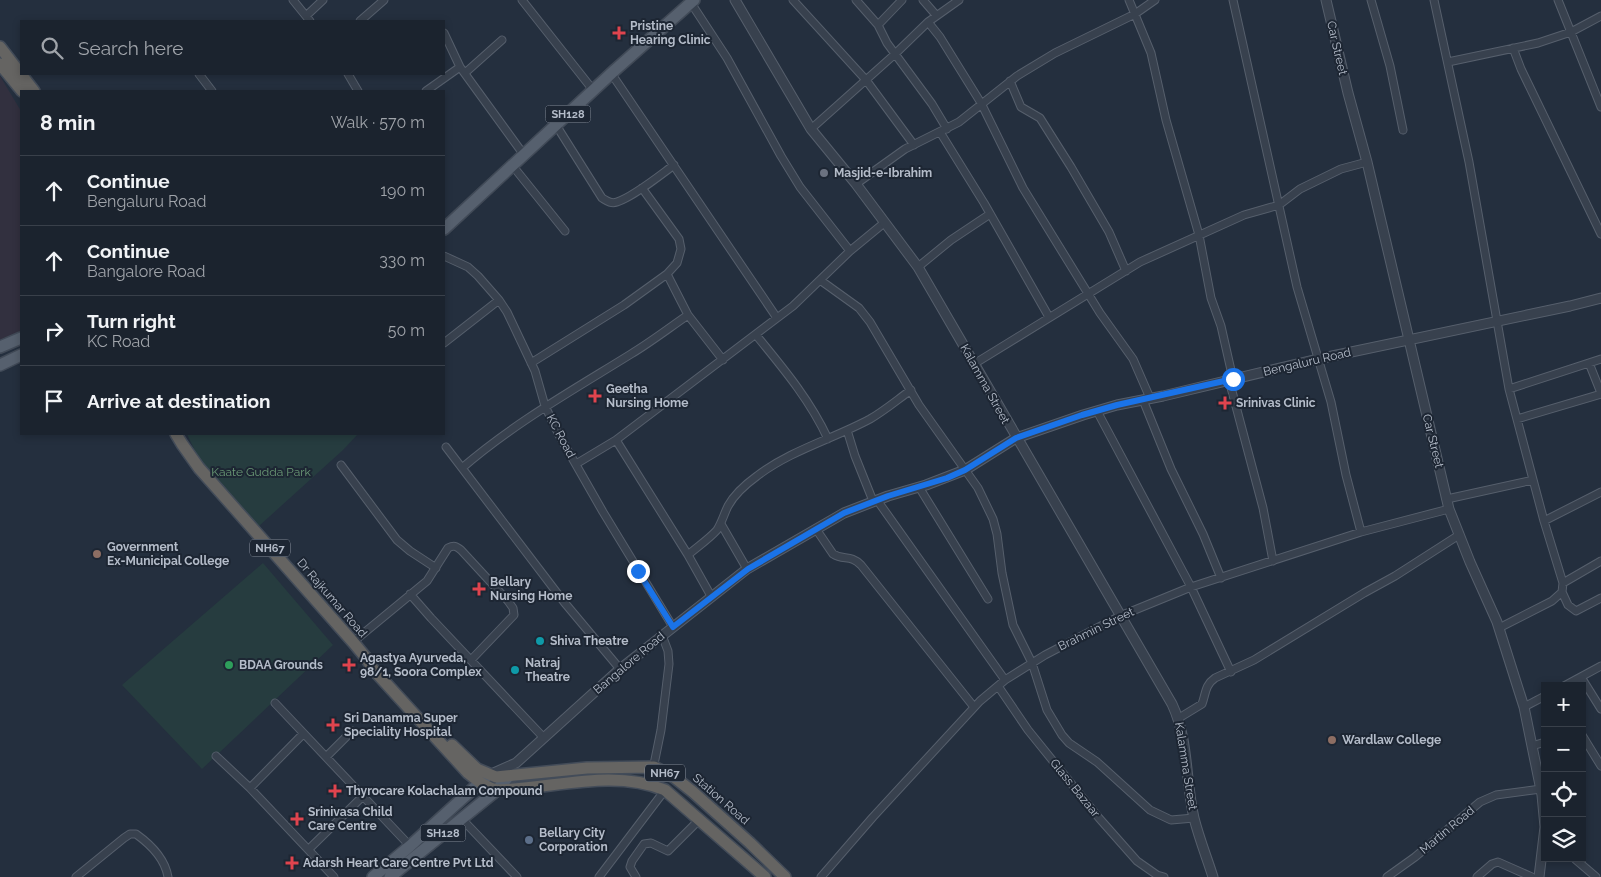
<!DOCTYPE html>
<html lang="en">
<head>
<meta charset="utf-8">
<style>
  :root { --surface:#1b232e; --page:#242b36; --text:#f1f3f6; --muted:#a0a4aa; --line:#39404a }
  body { margin:0; font-family:Raleway,sans-serif; background:var(--page); color:var(--text) }
  .controls { position:absolute; right:15px; bottom:15px; display:grid; overflow:hidden; border-radius:0px; box-shadow:0 2px 8px #0003 }
  .controls button { width:45px; height:45px; display:grid; place-items:center; padding:0; border:0; border-bottom:1px solid var(--line); background:var(--surface); color:var(--text); font:25px sans-serif }
  .stop { position:absolute; width:15px; height:15px; margin:-11px; border:4px solid #1a73e8; border-radius:50%; background:#fff }
  .stop.end { background:#1a73e8; border-color:#fff; box-shadow:0 1px 5px #0008 }
  .list { margin:0; padding:0; list-style:none }
  h2 { display:flex; justify-content:space-between; align-items:center; height:65px; margin:0; padding:0 20px; font-size:21px }
  h2 small { font-size:16px; font-weight:400; color:var(--muted) }
  .list li { display:grid; grid-template-columns:32px 1fr auto; gap:15px; align-items:center; box-sizing:border-box; height:70px; padding:0 20px; border-top:1px solid var(--line) }
  .list b { display:block; font-size:19px; white-space:nowrap }
  .list p { margin:0; font-size:16px; white-space:nowrap; color:var(--muted) }
  .list em { font-size:16px; font-style:normal; color:var(--muted) }
  .icon { flex:none; width:28px; height:28px; fill:none; stroke:currentColor; stroke-width:2; stroke-linecap:round; stroke-linejoin:round }
  .map { position:relative; flex:none; width:1601px; height:877px; overflow:hidden }
  .search { position:absolute; background:var(--surface); box-shadow:0 2px 8px #0003; left:20px; top:20px; width:425px; height:55px; display:flex; align-items:center; gap:12px; box-sizing:border-box; padding:0 18px; border-radius:0px; color:var(--muted); font-size:19px }
  .panel { position:absolute; background:var(--surface); box-shadow:0 2px 8px #0003; left:20px; top:90px; width:425px; height:345px; border-radius:0px }
  .map>svg:first-child { display:block }
</style>
</head>
<body>
<div class="map">
<svg width="1601" height="877" viewBox="0 0 1601 877">
  <rect width="100%" height="100%" fill="#242f3e"/>
  <path fill="#32303f" d="M0,76L21,111V331L0,340Z"/>
  <path fill="#263c3f" d="M187,434H358L343,450L259,526L202,466Z
    M263,563L333,645L202,769L122,685Z"/>
  <g fill="none" stroke-linecap="round" stroke-linejoin="round">
    <g stroke="#565f6c" stroke-width="9">
      <path id="minor" d="M293,0L310,21
        M522,0L593,90
        M793,0L866,80L914,145
        M856,0L878,25L887,43L932,104L947,129
        M923,0L936,15
        M1129,0L1151,53L1166,120L1199,235L1211,298L1221,326L1233,379
        M1233,0L1297,287L1331,402L1346,475L1361,532
        M1371,0L1390,66L1403,130
        M1434,0L1469,162L1509,389L1544,521L1563,583L1562,592L1552,601L1499,628
        M1558,0L1601,107
        M691,3L727,58L781,156L800,187L850,251
        M306,16L323,0
        M360,21L384,0
        M928,22L940,37L981,103L1023,188L1100,313L1133,359L1150,398
        M878,25L902,0
        M444,33L460,67L524,155
        M1513,48L1521,69L1601,234
        M1448,62L1538,43L1571,32L1601,16
        M465,73L502,40
        M611,73L777,318
        M199,74L212,91
        M348,74L358,91
        M1010,81L1021,107L1040,118L1071,167L1109,232L1126,271
        M426,91L460,67
        M556,125L602,198C607,201 611,204 617,202C633,197 659,176 674,165
        M811,129L895,54L928,22L959,0
        M940,132L984,203L1049,317
        M512,165L565,231
        M856,184L905,149L959,122L1017,76L1055,53L1135,14L1155,0
        M444,256L468,267L478,276L499,300L507,312L535,371L545,406L559,435L603,512L673,627
        M918,267L951,240L990,214
        M667,274L688,315L723,360
        M820,280L859,308L870,322L919,405L978,488L993,519L997,534L1002,573L1013,625L1032,663L1047,710L1062,735L1069,743L1097,762L1150,810L1171,820L1194,818
        M756,335C783,368 810,400 828,439
        M444,343L499,300
        M531,363L624,305L667,274L677,263L681,249L679,239L642,188
        M1589,363L1601,393
        M974,364L1140,262L1244,215L1279,205L1300,189L1341,169L1367,162
        M1229,380L1263,508L1273,561
        M1509,389L1601,359
        M1143,400L1171,469L1203,534L1221,578
        M1097,411L1191,587L1231,672
        M1517,419L1601,394
        M847,430L855,456L873,501
        M616,440L688,555L711,596
        M446,447L564,602L620,669
        M576,464L616,440L793,306L850,251L884,223
        M341,465L397,540L410,551L436,568
        M462,468C514,423 573,390 631,354C651,342 669,328 688,315
        M919,487L988,599
        M1447,499L1533,480
        M877,500L1005,680
        M1544,521L1601,492
        M721,524L747,569
        M816,529L833,554C844,561 850,554 861,565L974,707
        M688,555C697,547 709,539 717,530C722,522 724,514 728,506C735,493 746,484 757,476C791,450 833,439 870,419C884,411 897,400 911,390
        M1563,583L1601,561
        M1562,592L1568,605L1576,611L1601,598
        M410,594L431,618L544,738
        M353,642L427,581L448,548C454,545 456,546 461,550L508,601L513,608L514,615L471,660
        M1581,677L1601,709
        M998,686L1028,730L1099,818L1137,861L1157,875L1164,877
        M1564,686L1601,666
        M275,703L410,846
        M1524,707L1545,696
        M1179,718L1202,704C1206,693 1205,685 1215,678L1254,660L1364,593L1395,576L1459,535
        M1582,735L1601,766
        M1532,746L1545,742
        M216,756L250,788L334,877
        M326,757L352,731
        M650,784L661,730L669,664L668,651L662,635
        M250,788L303,734
        M461,818L517,877
        M309,849L362,797
        M1575,859L1596,877
        M76,877L124,838L130,834H136C150,844 165,859 168,877
        M599,877L665,790
        M636,877L630,867L632,861L644,844L651,843L668,851L700,819
        M821,877L873,817L980,701L1005,680L1045,655L1120,616L1191,587L1361,532L1449,509
        M1387,877L1415,857L1480,802L1496,795L1541,789
        M1477,877L1492,864L1498,862L1532,877"/>
    </g>
    <g stroke="#565f6c" stroke-width="11">
      <path id="tertiary" d="M735,0L811,129L856,184L918,267L1172,704C1189,740 1185,779 1194,818C1199,838 1207,858 1213,877
        M1326,0L1348,93L1367,162L1449,509L1470,562L1497,622L1524,707L1542,795L1545,827L1539,877
        M489,775L516,763L620,669L747,569L844,513L888,496L926,485L965,470L1016,438L1083,415L1117,405L1163,396L1318,359L1570,306L1601,298"/>
    </g>
    <g stroke="#414a57" stroke-width="14">
      <path id="primary" d="M444,229L615,70L694,0
        M0,347L21,338
        M0,365L21,355
        M373,877L410,846L486,777
        M390,877L497,790L508,777"/>
    </g>
    <g stroke="#434c59" stroke-width="14">
      <path id="trunk" d="M0,47L34,91
        M0,64L22,91
        M176,434L182,444L199,468L353,642L367,659L372,668L468,773C478,781 485,787 497,790C552,789 612,768 665,790L765,877
        M452,745L477,769L496,777L587,768L654,767L674,777L693,792L750,843L785,877"/>
    </g>
    <use href="#minor" stroke="#38414e" stroke-width="7"/>
    <use href="#tertiary" stroke="#38414e" stroke-width="9"/>
    <use href="#primary" stroke="#56606e" stroke-width="11"/>
    <use href="#trunk" stroke="#656462" stroke-width="11"/>
  </g>
  <g fill="none" stroke-linecap="round" stroke-linejoin="round">
    <path stroke="#1a73e8" stroke-width="6" d="M638,571L673,627L748,569L844,513L888,496L947,478L965,470L1016,438L1082,415L1117,405L1233,379"/>
  </g>
  <g fill="#e0444e" stroke="#1d2633" stroke-width="2">
    <path d="M616.5 25.5h5v5h5v5h-5v5h-5v-5h-5v-5h5z"/>
    <path d="M592.5 388.5h5v5h5v5h-5v5h-5v-5h-5v-5h5z"/>
    <path d="M1222.5 395.5h5v5h5v5h-5v5h-5v-5h-5v-5h5z"/>
    <path d="M476.5 581.5h5v5h5v5h-5v5h-5v-5h-5v-5h5z"/>
    <path d="M346.5 657.5h5v5h5v5h-5v5h-5v-5h-5v-5h5z"/>
    <path d="M330.5 717.5h5v5h5v5h-5v5h-5v-5h-5v-5h5z"/>
    <path d="M332.5 783.5h5v5h5v5h-5v5h-5v-5h-5v-5h5z"/>
    <path d="M294.5 811.5h5v5h5v5h-5v5h-5v-5h-5v-5h5z"/>
    <path d="M289.5 855.5h5v5h5v5h-5v5h-5v-5h-5v-5h5z"/>
  </g>
  <circle fill="#6b7280" stroke="#1d2633" stroke-width="2" cx="824" cy="173" r="5"/>
  <g fill="#8d6e63" stroke="#1d2633" stroke-width="2">
    <circle cx="97" cy="554" r="5"/>
    <circle cx="1332" cy="740" r="5"/>
  </g>
  <g fill="#0f9aa8" stroke="#1d2633" stroke-width="2">
    <circle cx="540" cy="641" r="5"/>
    <circle cx="515" cy="670" r="5"/>
  </g>
  <circle fill="#2e9e5b" stroke="#1d2633" stroke-width="2" cx="229" cy="665" r="5"/>
  <circle fill="#5c6f8a" stroke="#1d2633" stroke-width="2" cx="529" cy="840" r="5"/>
  <g text-anchor="middle" dominant-baseline="central" stroke-width="4" stroke-linejoin="round" paint-order="stroke">
    <g fill="#1d2633" stroke="#878f9c" stroke-width="1">
      <rect x="545.5" y="105.5" width="45" height="17" rx="4"/>
      <rect x="250" y="539.5" width="40" height="17" rx="4"/>
      <rect x="645" y="764.5" width="40" height="17" rx="4"/>
      <rect x="420.5" y="824.5" width="45" height="17" rx="4"/>
    </g>
    <g font-size="11" font-weight="bold" fill="#b4bcc9">
      <text x="568" y="114">SH128</text>
      <text x="270" y="548">NH67</text>
      <text x="665" y="773">NH67</text>
      <text x="443" y="833">SH128</text>
    </g>
    <g font-size="12" font-weight="bold" fill="#b4bcc9" stroke="#1d2633" text-anchor="start">
      <text x="630" y="26">Pristine<tspan x="630" dy="14">Hearing Clinic</tspan></text>
      <text x="834" y="173">Masjid-e-Ibrahim</text>
      <text x="606" y="389">Geetha<tspan x="606" dy="14">Nursing Home</tspan></text>
      <text x="1236" y="403">Srinivas Clinic</text>
      <text x="107" y="547">Government<tspan x="107" dy="14">Ex-Municipal College</tspan></text>
      <text x="490" y="582">Bellary<tspan x="490" dy="14">Nursing Home</tspan></text>
      <text x="550" y="641">Shiva Theatre</text>
      <text x="360" y="658">Agastya Ayurveda,<tspan x="360" dy="14">98/1, Soora Complex</tspan></text>
      <text x="525" y="663">Natraj<tspan x="525" dy="14">Theatre</tspan></text>
      <text x="239" y="665">BDAA Grounds</text>
      <text x="344" y="718">Sri Danamma Super<tspan x="344" dy="14">Speciality Hospital</tspan></text>
      <text x="1342" y="740">Wardlaw College</text>
      <text x="346" y="791">Thyrocare Kolachalam Compound</text>
      <text x="308" y="812">Srinivasa Child<tspan x="308" dy="14">Care Centre</tspan></text>
      <text x="539" y="833">Bellary City<tspan x="539" dy="14">Corporation</tspan></text>
      <text x="303" y="863">Adarsh Heart Care Centre Pvt Ltd</text>
    </g>
    <g font-size="12" fill="#b4bcc9" stroke="#1d2633">
      <text transform="translate(1337 48) rotate(77)">Car Street</text>
      <text transform="translate(1307 362) rotate(-13)">Bengaluru Road</text>
      <text transform="translate(985 384) rotate(61)">Kalamma Street</text>
      <text transform="translate(561 436) rotate(62)">KC Road</text>
      <text transform="translate(1433 441) rotate(76)">Car Street</text>
      <text transform="translate(332 598) rotate(49)">Dr Rajkumar Road</text>
      <text transform="translate(1096 629) rotate(-26)">Brahmin Street</text>
      <text transform="translate(629 663) rotate(-40)">Bangalore Road</text>
      <text transform="translate(1186 766) rotate(81)">Kalamma Street</text>
      <text transform="translate(1075 788) rotate(51)">Glass Bazaar</text>
      <text transform="translate(721 799) rotate(41)">Station Road</text>
      <text transform="translate(1447 830) rotate(-40)">Martin Road</text>
    </g>
    <g font-size="12" fill="#6b9a76" stroke="#1d2633">
      <text x="261" y="472">Kaate Gudda Park</text>
    </g>
  </g>
</svg>
<div class="controls">
<button>+</button>
<button>−</button>
<button><svg class="icon" aria-label="locate" viewBox="0 0 24 24"><circle cx="12" cy="12" r="6"/><path d="M12 2v4M12 18v4M2 12h4M18 12h4"/></svg></button>
<button><svg class="icon" aria-label="layers" viewBox="0 0 24 24"><path d="M12 4l9 5-9 5-9-5zM3 14l9 5 9-5"/></svg></button>
</div>
<div class="stop" style="left:1233px;top:379px"></div>
<div class="stop end" style="left:638px;top:571px"></div>
<div class="search"><svg class="icon" aria-label="search" viewBox="0 0 24 24"><circle cx="10" cy="10" r="6"/><path d="M15 15l6 6"/></svg>Search here</div>
<section class="panel">
<h2>8 min<small>Walk · 570 m</small></h2>
<ul class="list">
<li><svg class="icon" aria-label="ahead" viewBox="0 0 24 24"><path d="M12 20V5M6 11l6-6 6 6"/></svg><div><b>Continue</b><p>Bengaluru Road</p></div><em>190 m</em></li>
<li><svg class="icon" aria-label="ahead" viewBox="0 0 24 24"><path d="M12 20V5M6 11l6-6 6 6"/></svg><div><b>Continue</b><p>Bangalore Road</p></div><em>330 m</em></li>
<li><svg class="icon" aria-label="right" viewBox="0 0 24 24"><path d="M7 20v-9h11M14 6l5 5-5 5"/></svg><div><b>Turn right</b><p>KC Road</p></div><em>50 m</em></li>
<li><svg class="icon" aria-label="arrive" viewBox="0 0 24 24"><path d="M6 21V4h12l-3 4 3 4H6"/></svg><div><b>Arrive at destination</b></div></li>
</ul>
</section>
</div>
</body>
</html>
